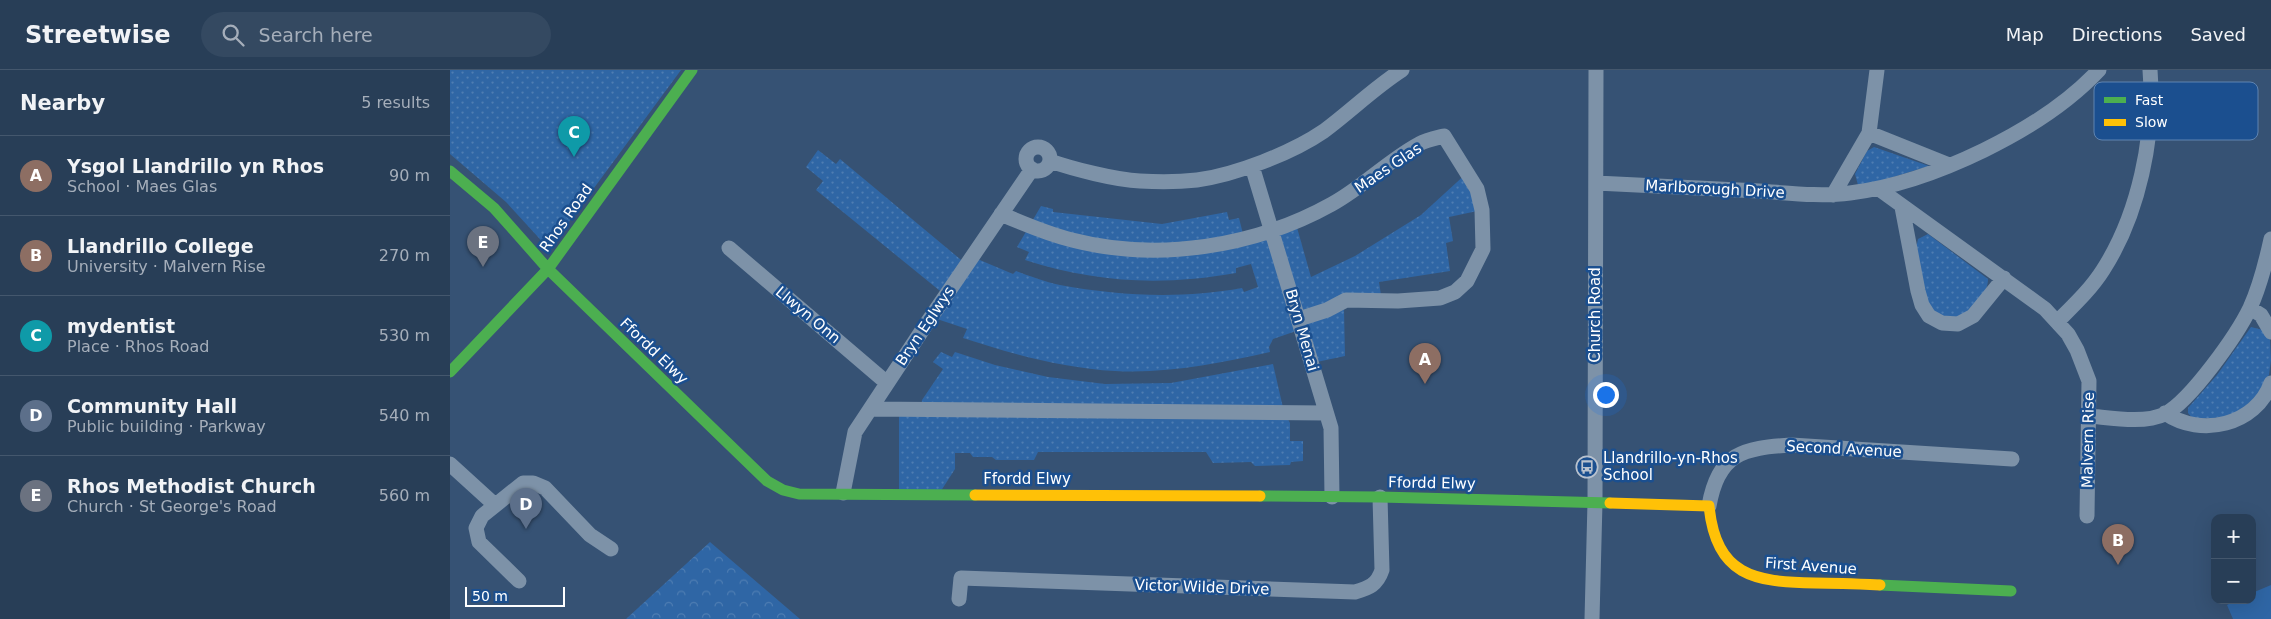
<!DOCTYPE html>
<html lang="en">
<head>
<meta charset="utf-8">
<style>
  :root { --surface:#283e57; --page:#344961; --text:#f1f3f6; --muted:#a5aeba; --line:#44576d; --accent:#b9c2ce }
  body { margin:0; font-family:"DejaVu Sans",sans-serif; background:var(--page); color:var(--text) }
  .controls { position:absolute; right:15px; bottom:15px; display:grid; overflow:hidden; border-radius:10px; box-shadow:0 5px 20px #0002 }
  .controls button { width:45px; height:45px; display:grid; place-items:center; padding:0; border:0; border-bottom:1px solid var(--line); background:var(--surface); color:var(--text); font:25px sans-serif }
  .scale { position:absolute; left:15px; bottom:12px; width:100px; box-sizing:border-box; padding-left:5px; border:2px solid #fff; border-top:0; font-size:14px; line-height:18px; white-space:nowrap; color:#fff; -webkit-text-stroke:4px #1b4f8f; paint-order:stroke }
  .you { position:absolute; left:1155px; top:324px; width:18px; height:18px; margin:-12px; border:4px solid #fff; border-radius:50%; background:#1a73e8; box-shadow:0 0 0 8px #1a73e833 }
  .badge { display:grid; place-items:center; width:32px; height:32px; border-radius:50%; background:var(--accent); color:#fff; font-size:16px; font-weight:700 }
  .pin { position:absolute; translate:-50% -41px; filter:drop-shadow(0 1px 2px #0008) }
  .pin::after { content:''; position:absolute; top:26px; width:18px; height:15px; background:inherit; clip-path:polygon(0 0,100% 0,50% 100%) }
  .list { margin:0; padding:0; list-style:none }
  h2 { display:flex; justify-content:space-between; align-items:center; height:65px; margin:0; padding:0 20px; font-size:21px }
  h2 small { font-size:16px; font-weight:400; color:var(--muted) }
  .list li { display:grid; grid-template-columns:32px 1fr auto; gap:15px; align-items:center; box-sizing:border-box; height:80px; padding:0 20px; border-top:1px solid var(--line) }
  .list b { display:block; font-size:19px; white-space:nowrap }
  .list p { margin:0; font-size:16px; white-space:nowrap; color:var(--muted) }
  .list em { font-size:16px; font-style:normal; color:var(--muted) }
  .icon { flex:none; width:28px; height:28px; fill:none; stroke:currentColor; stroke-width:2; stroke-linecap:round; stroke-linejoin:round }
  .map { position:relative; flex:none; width:1821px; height:549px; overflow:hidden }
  header { display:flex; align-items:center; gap:30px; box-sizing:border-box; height:70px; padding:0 25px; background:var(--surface); border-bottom:1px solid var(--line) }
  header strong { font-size:24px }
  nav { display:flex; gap:28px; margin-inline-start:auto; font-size:18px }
  .search { width:350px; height:45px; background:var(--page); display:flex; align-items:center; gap:12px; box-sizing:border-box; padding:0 18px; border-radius:28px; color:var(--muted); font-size:19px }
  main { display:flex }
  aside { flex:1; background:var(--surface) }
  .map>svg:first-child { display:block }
</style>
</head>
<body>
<header>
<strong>Streetwise</strong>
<div class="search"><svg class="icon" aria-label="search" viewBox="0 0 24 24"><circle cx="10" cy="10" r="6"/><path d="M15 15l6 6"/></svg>Search here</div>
<nav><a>Map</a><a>Directions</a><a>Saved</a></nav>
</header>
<main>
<aside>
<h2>Nearby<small>5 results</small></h2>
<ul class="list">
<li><span class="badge" style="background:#8d6e63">A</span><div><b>Ysgol Llandrillo yn Rhos</b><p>School · Maes Glas</p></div><em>90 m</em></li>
<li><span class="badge" style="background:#8d6e63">B</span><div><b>Llandrillo College</b><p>University · Malvern Rise</p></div><em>270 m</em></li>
<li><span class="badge" style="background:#0f9aa8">C</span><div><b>mydentist</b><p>Place · Rhos Road</p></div><em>530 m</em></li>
<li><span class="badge" style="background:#5c6f8a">D</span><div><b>Community Hall</b><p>Public building · Parkway</p></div><em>540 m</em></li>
<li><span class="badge" style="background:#6b7280">E</span><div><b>Rhos Methodist Church</b><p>Church · St George's Road</p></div><em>560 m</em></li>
</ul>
</aside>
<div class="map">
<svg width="1821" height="549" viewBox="0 0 1821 549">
  <defs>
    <pattern id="grass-dots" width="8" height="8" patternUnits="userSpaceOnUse" patternTransform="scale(1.25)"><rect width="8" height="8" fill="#2f66a5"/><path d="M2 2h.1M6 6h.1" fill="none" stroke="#4e7db2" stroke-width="1.8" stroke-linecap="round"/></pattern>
    <pattern id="forest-crowns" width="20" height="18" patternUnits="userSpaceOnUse" patternTransform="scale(1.25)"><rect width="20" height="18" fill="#2f66a5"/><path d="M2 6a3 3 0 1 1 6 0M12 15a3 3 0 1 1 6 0" fill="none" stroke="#4e7db2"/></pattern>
  </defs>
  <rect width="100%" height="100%" fill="#365274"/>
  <path fill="url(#grass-dots)" d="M0,0H231L99,179L56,132L0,84Z
    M1424,77L1479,96L1424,113L1408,115L1405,104L1417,81Z
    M368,80L386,94L390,89L516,194L525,188L563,204L566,201C580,206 595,212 610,215C669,226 732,229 792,218L794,222L808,217L801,194L786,198V203C712,216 647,213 575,190L579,182L567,177L591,136L603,139V142L712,154L777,142L779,150L789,148L794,168L846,154L861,207L905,186L971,145L1018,102L1032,140L999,147L1003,171L996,173L1000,201L929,212L931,225L896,230L894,239L895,286L862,293L852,259L823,269L819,277L820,282C770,293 716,304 665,301C613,298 562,284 513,268L517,259L481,247L495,225L366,120L373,111L356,97Z
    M1478,164L1538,209C1538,226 1521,241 1507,249L1487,245L1478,234L1464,175L1467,174L1468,169Z
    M1801,257L1813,260L1820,270L1821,290L1819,305L1810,324L1782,347L1743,349L1738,343V338L1767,305Z
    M491,282L502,287L505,282L545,295L598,307L655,314L721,313L823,294L834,342L840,353V371H853V391L841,392L840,395L805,396L801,392L763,393L756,382H588L584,390H546L542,387H523L520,383H505V399L489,424L449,423V339H471L472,330L493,299L483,292Z"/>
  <path fill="url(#forest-crowns)" d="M260,472L350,549H354H176Z"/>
  <path fill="#2f66a5" d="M1821,515V549H1783L1777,535L1787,530H1802V523Z"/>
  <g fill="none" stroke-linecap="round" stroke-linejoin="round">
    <path stroke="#7d92a8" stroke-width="15" d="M1419,63L1499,95
      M576 89a12 12 0 1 1 24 0a12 12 0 1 1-24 0Z
      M600,91C623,99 666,110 690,111C708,112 729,112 747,110C785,105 842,83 874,61C901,41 924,18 952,0
      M802,96L881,358L882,427
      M1146,113C1200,116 1255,118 1309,121C1339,123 1371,127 1400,123C1481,113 1593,60 1649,0
      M1429,119L1595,239L1618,264L1627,280L1639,311L1637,446
      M1383,125L1419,63L1427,0
      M1452,137L1468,221L1472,235L1479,246L1492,253L1508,254L1523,246L1554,208
      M551,144C574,154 598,164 622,170C708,192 805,177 882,134C913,117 939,90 969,74C976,70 986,68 994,66L1027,119L1032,140L1033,179L1017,211L1005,222L990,228L948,231L896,230L877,240L849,249
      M279,178L437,313
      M1800,238L1811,245L1821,262
      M1608,251C1624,235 1641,219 1653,200C1689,144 1705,66 1700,0
      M420,339L876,343
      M1715,343C1751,368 1806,355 1821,313
      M1640,346C1662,348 1694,354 1715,344C1741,330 1787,265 1800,238C1810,216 1816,192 1821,169
      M0,394L45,435
      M393,423L405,362L475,256L582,99
      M1259,436C1268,383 1293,378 1341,375L1562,389
      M69,511L29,472L26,458L32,446L73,413H83L95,418L140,465L161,479
      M509,529L511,508L905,522C919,518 927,515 932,500L930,427
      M1142,549L1145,432L1146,0"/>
    <path stroke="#4caf50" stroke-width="11" d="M0,101L44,138L98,199L317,411L333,420L349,424L525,425
      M0,302L98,199L242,0
      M810,426L930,427L1160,433
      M1430,515L1561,521"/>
    <path stroke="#ffc107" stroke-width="11" d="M525,425L810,426
      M1160,433L1259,436C1266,506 1304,512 1365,513C1387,513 1409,514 1430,515"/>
  </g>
  <defs>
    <g id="bus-ring" transform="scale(1.125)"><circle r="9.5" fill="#1b4f8f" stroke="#b9c2ce" stroke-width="1.5"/><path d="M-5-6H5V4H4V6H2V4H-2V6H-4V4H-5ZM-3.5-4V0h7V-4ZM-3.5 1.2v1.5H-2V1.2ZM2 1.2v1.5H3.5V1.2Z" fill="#b9c2ce"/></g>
  </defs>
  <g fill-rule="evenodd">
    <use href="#bus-ring" x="1137" y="397"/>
  </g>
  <g text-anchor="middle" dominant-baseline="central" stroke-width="5" stroke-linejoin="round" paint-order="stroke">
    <g font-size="15" fill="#fff" stroke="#1b4f8f">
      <text transform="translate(938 98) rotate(-34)">Maes Glas</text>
      <text transform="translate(1265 119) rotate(3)">Marlborough Drive</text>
      <text transform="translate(116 148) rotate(-55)">Rhos Road</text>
      <text transform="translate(358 245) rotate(40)">Llwyn Onn</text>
      <text transform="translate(1145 245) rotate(-90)">Church Road</text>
      <text transform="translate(475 256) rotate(-56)">Bryn Eglwys</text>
      <text transform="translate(852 260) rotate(74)">Bryn Menai</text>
      <text transform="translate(204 281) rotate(44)">Ffordd Elwy</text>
      <text transform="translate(1638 370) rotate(-89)">Malvern Rise</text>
      <text transform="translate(1394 379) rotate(3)">Second Avenue</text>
      <text x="577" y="409">Ffordd Elwy</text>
      <text transform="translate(982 413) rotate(1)">Ffordd Elwy</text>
      <text transform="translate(1361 496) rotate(4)">First Avenue</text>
      <text transform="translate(752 517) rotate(2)">Victor Wilde Drive</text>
    </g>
    <g font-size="15" fill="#fff" stroke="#1b4f8f" text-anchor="start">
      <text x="1153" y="388">Llandrillo-yn-Rhos<tspan x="1153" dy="17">School</tspan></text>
    </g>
  </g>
  <rect x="1644" y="12" width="164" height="58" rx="8" fill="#1b4f8f" stroke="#5f84b1" stroke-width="1"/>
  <rect x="1654" y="27" width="22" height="6" fill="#4caf50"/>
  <rect x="1654" y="49" width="22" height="7" fill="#ffc107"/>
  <g font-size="14" fill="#fff">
    <text x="1685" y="35">Fast</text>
    <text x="1685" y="57">Slow</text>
  </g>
</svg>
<div class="controls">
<button>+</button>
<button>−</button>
</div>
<div class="scale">50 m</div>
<div class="you"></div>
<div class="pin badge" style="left:975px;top:314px;background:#8d6e63">A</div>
<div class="pin badge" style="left:1668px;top:495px;background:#8d6e63">B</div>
<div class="pin badge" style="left:124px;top:87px;background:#0f9aa8">C</div>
<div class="pin badge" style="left:76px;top:459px;background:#5c6f8a">D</div>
<div class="pin badge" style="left:33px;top:197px;background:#6b7280">E</div>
</div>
</main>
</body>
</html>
